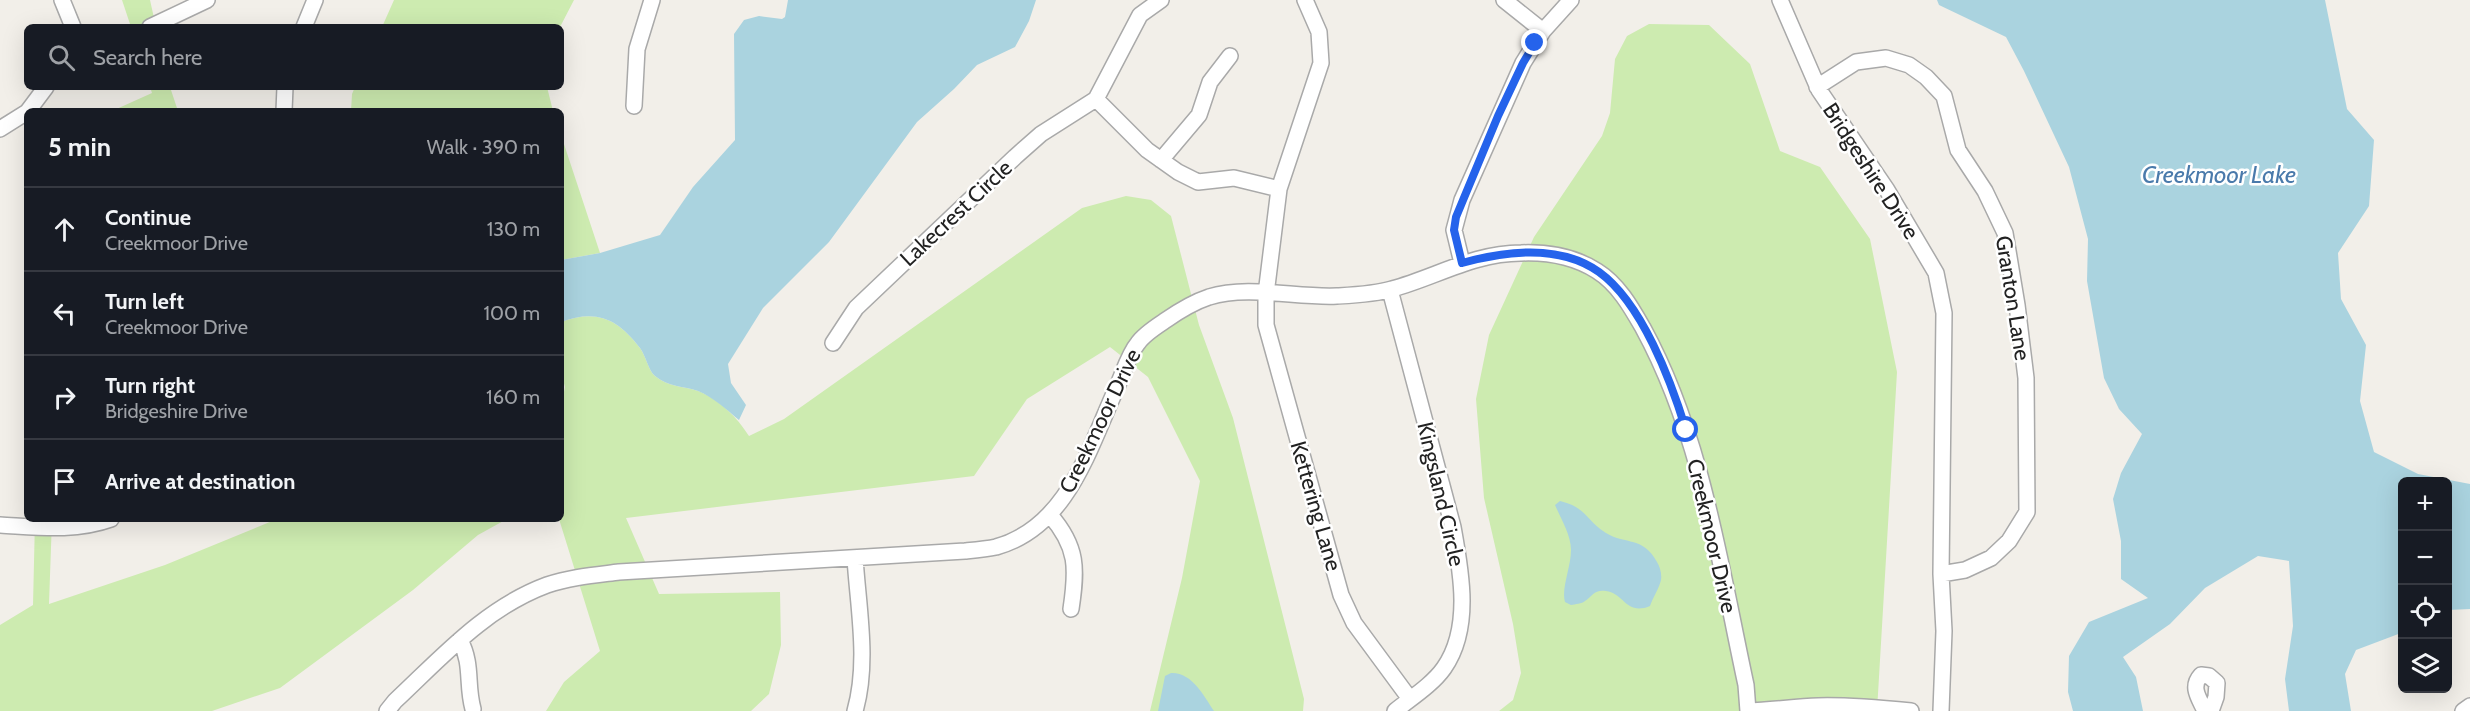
<!DOCTYPE html>
<html lang="en">
<head>
<meta charset="utf-8">
<style>
  :root { --surface:#171b24; --page:#242831; --text:#f1f3f6; --muted:#9ea1a6; --line:#363941 }
  body { margin:0; font-family:Cabin,sans-serif; background:var(--page); color:var(--text) }
  .controls { position:absolute; right:18px; bottom:18px; display:grid; overflow:hidden; border-radius:9px; box-shadow:0 6px 24px #0002 }
  .controls button { width:54px; height:54px; display:grid; place-items:center; padding:0; border:0; border-bottom:2px solid var(--line); background:var(--surface); color:var(--text); font:30px sans-serif }
  .stop { position:absolute; width:18px; height:18px; margin:-14px; border:4px solid #2563eb; border-radius:50%; background:#fff }
  .stop.end { background:#2563eb; border-color:#fff; box-shadow:0 2px 6px #0008 }
  .list { margin:0; padding:0; list-style:none }
  h2 { display:flex; justify-content:space-between; align-items:center; height:78px; margin:0; padding:0 24px; font-size:26px }
  h2 small { font-size:20px; font-weight:400; color:var(--muted) }
  .list li { display:grid; grid-template-columns:39px 1fr auto; gap:18px; align-items:center; box-sizing:border-box; height:84px; padding:0 24px; border-top:2px solid var(--line) }
  .list b { display:block; font-size:22px; white-space:nowrap }
  .list p { margin:0; font-size:20px; white-space:nowrap; color:var(--muted) }
  .list em { font-size:20px; font-style:normal; color:var(--muted) }
  .icon { flex:none; width:33px; height:33px; fill:none; stroke:currentColor; stroke-width:2; stroke-linecap:round; stroke-linejoin:round }
  .map { position:relative; flex:none; width:2470px; height:711px; overflow:hidden }
  .search { position:absolute; background:var(--surface); box-shadow:0 6px 24px #0002; left:24px; top:24px; width:540px; height:66px; display:flex; align-items:center; gap:15px; box-sizing:border-box; padding:0 21px; border-radius:9px; color:var(--muted); font-size:22px }
  .panel { position:absolute; background:var(--surface); box-shadow:0 6px 24px #0002; left:24px; top:108px; width:540px; height:414px; border-radius:9px }
  .map>svg:first-child { display:block }
</style>
</head>
<body>
<div class="map">
<svg width="2470" height="711" viewBox="0 0 2470 711">
  <rect width="100%" height="100%" fill="#f2efe9"/>
  <path fill="#cdebb0" d="M122,0H150L156,27H131Z
    M394,0H574L560,27H382Z
    M1649,24L1709,25L1750,64L1780,151L1820,167L1870,239L1897,372L1877,711H1499L1513,700L1521,673L1513,624L1484,498L1476,399L1489,335L1534,237L1602,136L1610,113L1615,59L1627,36Z
    M150,87H170L178,111H112L152,93Z
    M355,87H547L553,111H351L352,94Z
    M561,135L600,253L561,260Z
    M1126,196L1151,200L1171,216L1199,325L1233,418L1304,699L1303,711H1150L1182,578L1200,481L1148,377L1110,347L1027,399L974,476L626,518L659,594L780,592L781,645L769,694L751,711H546L564,682L600,651L559,519H561V406L565,387L561,373V322C596,309 617,318 640,348C646,356 648,370 655,376C668,387 683,386 698,391C719,399 737,417 749,436L784,419L1082,208Z
    M35,519H52L49,604L165,565L277,519H507L478,535L413,590L280,688L212,711H0V625L33,605Z"/>
  <path fill="#aad3df" d="M788,0H1036L1029,21L1015,47L977,65L954,89L917,122L829,242L763,308L728,364L731,383L746,405L739,420C727,410 713,397 698,391C683,386 668,387 655,376C648,370 646,356 640,348C617,318 596,309 561,322V260L600,253L660,235L693,187L735,140L734,34L744,20L759,16L782,19L785,17Z
    M1937,0H2325L2347,109L2374,140L2369,206L2338,253L2341,299L2366,345L2360,401L2374,452L2418,474L2470,484V609L2448,610V482H2402V630L2401,633L2356,650L2345,674L2351,711H2289L2285,679L2293,626L2289,561L2258,556L2205,588L2170,624L2123,657L2136,677L2143,711H2073L2068,692L2069,656L2089,622L2148,598L2121,579V541L2113,499L2121,473L2142,434L2119,409L2104,378L2087,281L2088,239L2069,167L2024,71L2006,37L1939,5Z
    M1560,501C1588,508 1585,520 1606,533C1626,545 1643,536 1657,562C1660,567 1662,574 1661,580C1659,589 1653,597 1650,606C1626,616 1624,593 1606,591C1595,589 1592,596 1585,601C1582,604 1575,604 1571,605L1565,602C1561,589 1571,567 1571,550C1571,535 1561,519 1555,505Z
    M1171,673C1192,672 1204,696 1214,711H1158L1165,676Z"/>
  <g fill="none" stroke-linecap="round" stroke-linejoin="round">
    <g stroke="#a9a9a9" stroke-width="18">
      <path id="minor" d="M62,0L73,27
        M1305,0L1319,32L1321,63L1279,189L1266,294V325L1341,595L1354,623L1410,699
        M1504,0L1543,31
        M1780,0L1819,90L1887,190L1936,273L1944,313L1941,574L1944,631L1941,711
        M150,27L207,0
        M304,27L315,0
        M1817,87L1856,62L1886,58L1909,65L1926,77L1944,96L1958,150L1985,191L2005,233L2017,305L2026,378L2027,512L2009,541L1991,558L1965,570L1941,574
        M1096,99L1147,150L1178,172L1198,182L1234,178L1279,189
        M634,106L637,49L652,0
        M28,111L46,87
        M284,111L285,87
        M0,129L27,112
        M1161,160L1199,115L1210,82L1230,56
        M1462,263L1454,230L1462,200L1523,63L1543,31L1571,0
        M1390,290L1453,527C1461,571 1472,628 1444,668C1432,685 1411,698 1395,711
        M833,343L856,308L1015,157L1041,134L1096,99L1140,15L1161,0
        M1050,515C1078,547 1077,569 1071,609
        M0,525C37,527 75,532 111,519
        M855,558C858,607 869,662 855,711
        M460,640C473,665 466,684 473,709
        M387,711L395,701C442,657 485,608 547,585C570,577 595,575 619,572L965,551C975,550 986,549 996,547C1068,527 1089,448 1117,387C1123,374 1128,355 1138,343C1144,334 1157,326 1166,320C1179,311 1194,302 1209,297C1248,285 1297,298 1337,296C1355,295 1376,294 1392,289C1436,277 1474,253 1521,253C1547,252 1575,257 1597,271C1618,284 1631,307 1643,328C1702,436 1720,565 1746,685L1748,711
        M1748,711C1772,710 1795,707 1818,706C1849,705 1880,708 1911,711
        M2205,711C2199,698 2190,687 2201,675L2209,676L2217,683L2216,697L2211,711
        M2463,711L2470,706"/>
    </g>
    <use href="#minor" stroke="#fff" stroke-width="15"/>
  </g>
  <g fill="none" stroke-linecap="round" stroke-linejoin="round">
    <path stroke="#2563eb" stroke-width="8" d="M1535,43L1523,63L1498,116L1456,217L1454,230L1462,263C1505,251 1560,244 1599,272C1642,303 1671,381 1686,430"/>
  </g>
  <g text-anchor="middle" dominant-baseline="central" stroke-width="5" stroke-linejoin="round" paint-order="stroke">
    <g font-size="22" fill="#222" stroke="#fff">
      <text transform="translate(1871 171) rotate(57)">Bridgeshire Drive</text>
      <text transform="translate(956 213) rotate(-43)">Lakecrest Circle</text>
      <text transform="translate(2013 298) rotate(81)">Granton Lane</text>
      <text transform="translate(1100 421) rotate(-64)">Creekmoor Drive</text>
      <text transform="translate(1441 494) rotate(77)">Kingsland Circle</text>
      <text transform="translate(1316 506) rotate(74)">Kettering Lane</text>
      <text transform="translate(1712 536) rotate(77)">Creekmoor Drive</text>
    </g>
    <g font-size="24" font-style="italic" fill="#4a7aab" stroke="#fff">
      <text x="2219" y="174">Creekmoor Lake</text>
    </g>
  </g>
</svg>
<div class="controls">
<button>+</button>
<button>−</button>
<button><svg class="icon" aria-label="locate" viewBox="0 0 24 24"><circle cx="12" cy="12" r="6"/><path d="M12 2v4M12 18v4M2 12h4M18 12h4"/></svg></button>
<button><svg class="icon" aria-label="layers" viewBox="0 0 24 24"><path d="M12 4l9 5-9 5-9-5zM3 14l9 5 9-5"/></svg></button>
</div>
<div class="stop" style="left:1686px;top:430px"></div>
<div class="stop end" style="left:1535px;top:43px"></div>
<div class="search"><svg class="icon" aria-label="search" viewBox="0 0 24 24"><circle cx="10" cy="10" r="6"/><path d="M15 15l6 6"/></svg>Search here</div>
<section class="panel">
<h2>5 min<small>Walk · 390 m</small></h2>
<ul class="list">
<li><svg class="icon" aria-label="ahead" viewBox="0 0 24 24"><path d="M12 20V5M6 11l6-6 6 6"/></svg><div><b>Continue</b><p>Creekmoor Drive</p></div><em>130 m</em></li>
<li><svg class="icon" aria-label="left" viewBox="0 0 24 24"><path d="M17 20v-9H6M10 6l-5 5 5 5"/></svg><div><b>Turn left</b><p>Creekmoor Drive</p></div><em>100 m</em></li>
<li><svg class="icon" aria-label="right" viewBox="0 0 24 24"><path d="M7 20v-9h11M14 6l5 5-5 5"/></svg><div><b>Turn right</b><p>Bridgeshire Drive</p></div><em>160 m</em></li>
<li><svg class="icon" aria-label="arrive" viewBox="0 0 24 24"><path d="M6 21V4h12l-3 4 3 4H6"/></svg><div><b>Arrive at destination</b></div></li>
</ul>
</section>
</div>
</body>
</html>
